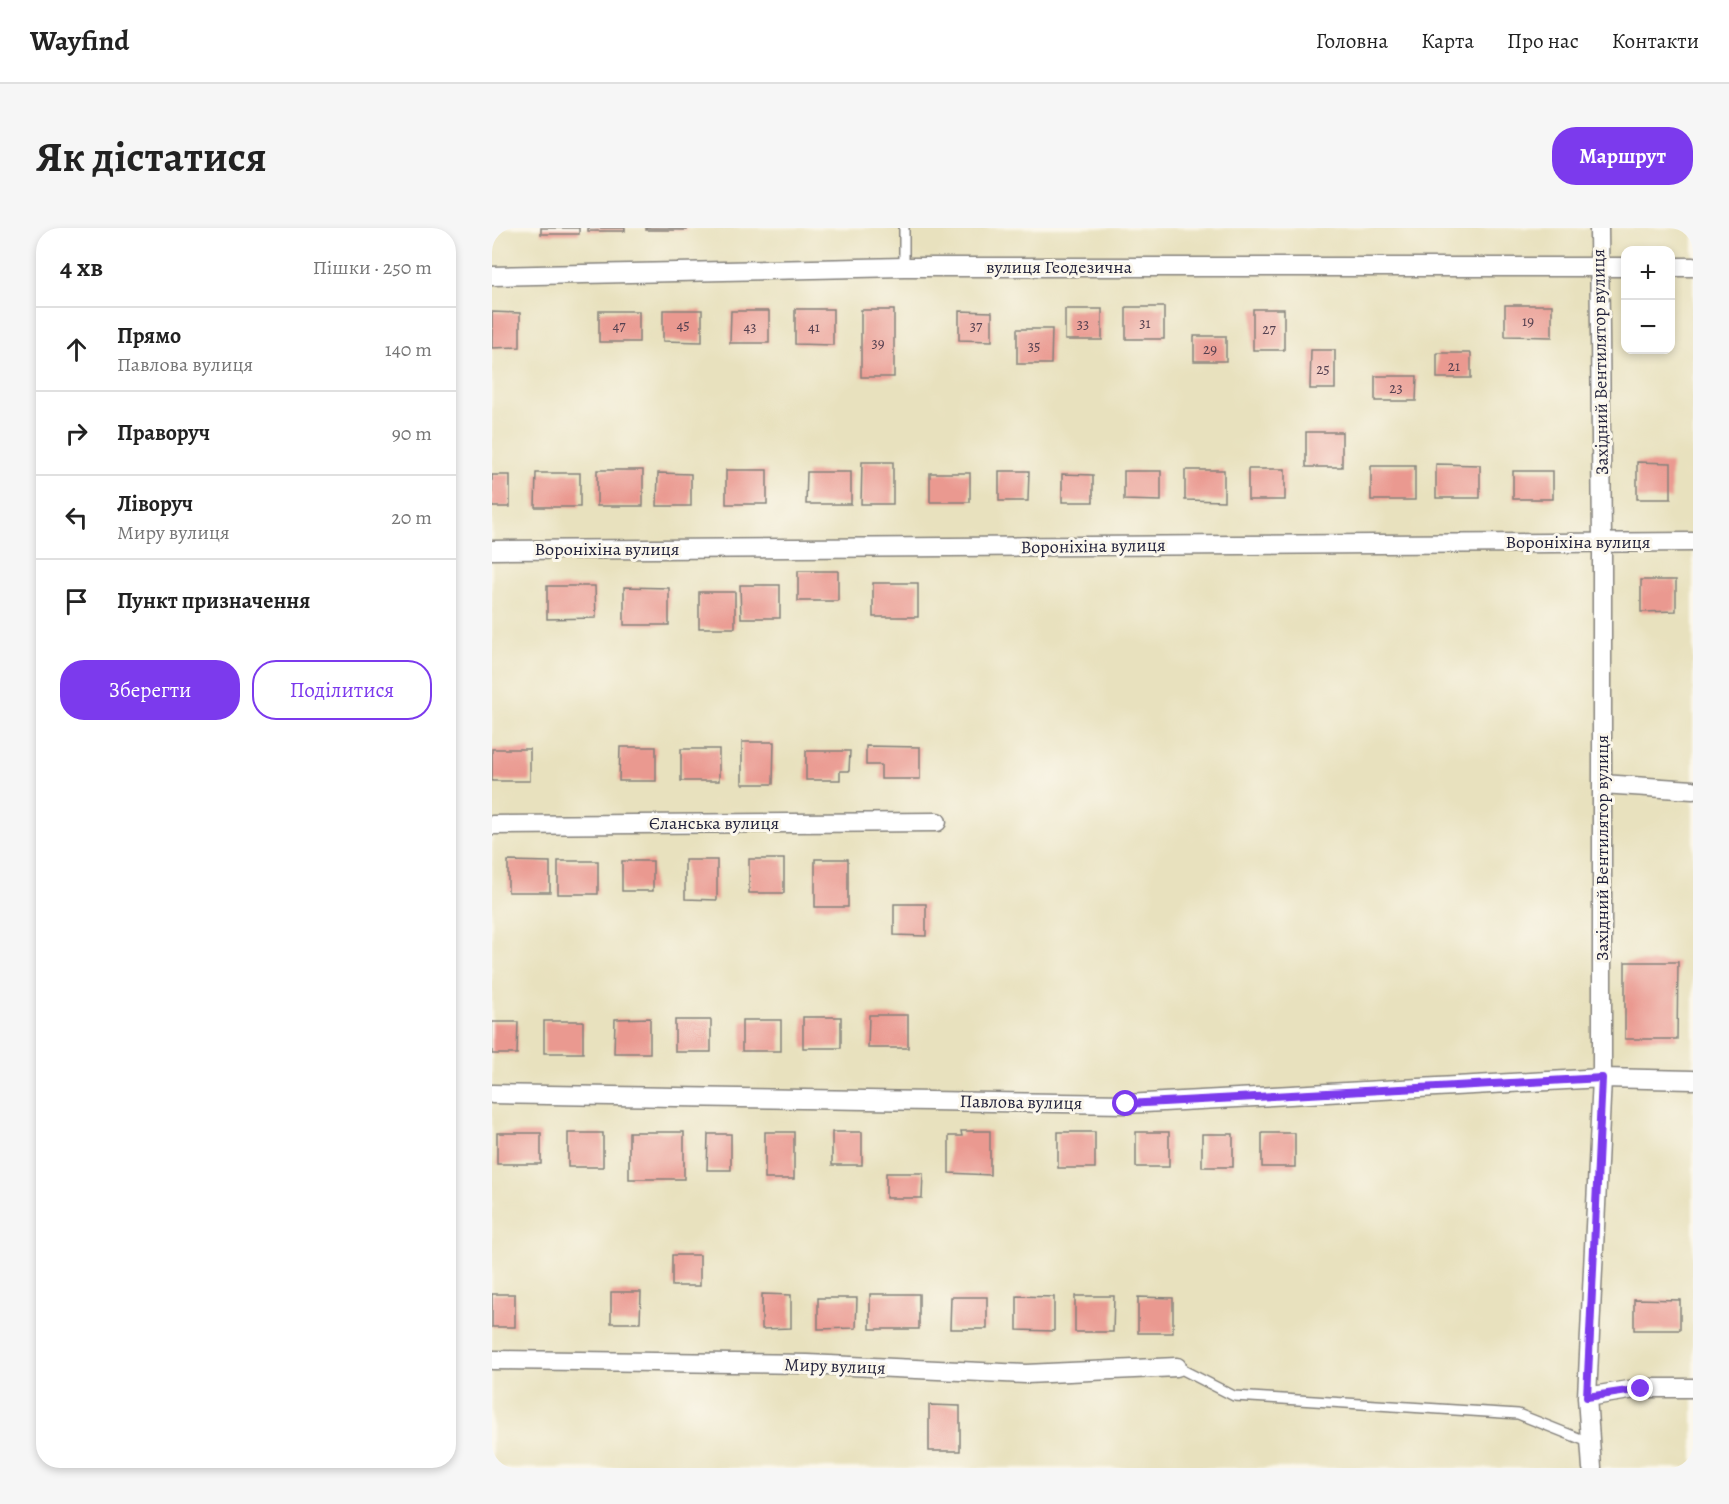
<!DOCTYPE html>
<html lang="uk">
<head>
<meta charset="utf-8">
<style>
  :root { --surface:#fff; --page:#f6f6f6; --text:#222; --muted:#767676; --line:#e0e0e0; --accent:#7c3aed }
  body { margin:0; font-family:Alegreya,serif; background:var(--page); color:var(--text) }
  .controls { position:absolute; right:18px; top:18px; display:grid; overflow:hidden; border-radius:12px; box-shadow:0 3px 9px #0003 }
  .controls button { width:54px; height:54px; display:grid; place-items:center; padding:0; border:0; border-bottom:2px solid var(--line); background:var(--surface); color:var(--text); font:30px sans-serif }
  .stop { position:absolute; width:18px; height:18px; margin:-14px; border:4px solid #7c3aed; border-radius:50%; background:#fff }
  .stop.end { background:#7c3aed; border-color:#fff; box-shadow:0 2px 6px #0008 }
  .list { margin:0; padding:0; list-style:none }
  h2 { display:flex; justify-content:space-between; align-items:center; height:78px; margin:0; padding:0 24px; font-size:26px }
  h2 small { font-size:20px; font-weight:400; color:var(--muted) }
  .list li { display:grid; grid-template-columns:39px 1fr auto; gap:18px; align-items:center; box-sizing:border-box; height:84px; padding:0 24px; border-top:2px solid var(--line) }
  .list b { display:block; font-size:22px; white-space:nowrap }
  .list p { margin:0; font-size:20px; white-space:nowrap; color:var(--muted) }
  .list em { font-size:20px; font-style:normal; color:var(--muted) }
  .actions { display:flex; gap:12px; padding:18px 24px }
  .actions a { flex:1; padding:14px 0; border:2px solid var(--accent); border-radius:24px; text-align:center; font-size:21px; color:var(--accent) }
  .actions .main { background:var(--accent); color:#fff }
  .icon { flex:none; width:33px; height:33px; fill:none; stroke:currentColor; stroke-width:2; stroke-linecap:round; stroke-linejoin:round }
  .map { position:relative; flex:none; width:1201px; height:1240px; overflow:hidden; border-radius:24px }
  header { display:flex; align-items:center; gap:36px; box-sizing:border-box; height:84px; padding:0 30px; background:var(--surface); border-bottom:2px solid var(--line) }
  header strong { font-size:28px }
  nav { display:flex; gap:33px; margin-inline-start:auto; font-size:21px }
  .intro { display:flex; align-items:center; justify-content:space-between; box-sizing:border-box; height:144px; padding:0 36px }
  h1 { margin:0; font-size:42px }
  .button { padding:15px 27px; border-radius:24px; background:var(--accent); color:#fff; font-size:21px; font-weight:700 }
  main { display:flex; gap:36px; padding:0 36px }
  aside { flex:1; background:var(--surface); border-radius:24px; box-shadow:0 3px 9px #0003 }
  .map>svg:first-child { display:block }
</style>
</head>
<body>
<header>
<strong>Wayfind</strong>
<nav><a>Головна</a><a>Карта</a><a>Про нас</a><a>Контакти</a></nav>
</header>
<div class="intro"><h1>Як дістатися</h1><a class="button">Маршрут</a></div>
<main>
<aside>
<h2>4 хв<small>Пішки · 250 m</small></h2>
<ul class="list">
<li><svg class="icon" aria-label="ahead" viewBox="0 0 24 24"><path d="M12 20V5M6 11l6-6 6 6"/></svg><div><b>Прямо</b><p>Павлова вулиця</p></div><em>140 m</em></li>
<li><svg class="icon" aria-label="right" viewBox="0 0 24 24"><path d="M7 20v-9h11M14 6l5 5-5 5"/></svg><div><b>Праворуч</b></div><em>90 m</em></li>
<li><svg class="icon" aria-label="left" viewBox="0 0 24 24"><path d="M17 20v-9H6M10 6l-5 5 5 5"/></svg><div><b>Ліворуч</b><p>Миру вулиця</p></div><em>20 m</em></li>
<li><svg class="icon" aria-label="arrive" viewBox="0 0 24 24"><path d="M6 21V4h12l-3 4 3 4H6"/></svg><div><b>Пункт призначення</b></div></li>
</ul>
<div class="actions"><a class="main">Зберегти</a><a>Поділитися</a></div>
</aside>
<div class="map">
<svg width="1201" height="1240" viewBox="0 0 1201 1240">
  <rect width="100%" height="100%" fill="#fbf7ec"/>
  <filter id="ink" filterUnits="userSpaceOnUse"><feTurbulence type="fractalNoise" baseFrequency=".0167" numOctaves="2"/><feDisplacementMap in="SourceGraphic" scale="12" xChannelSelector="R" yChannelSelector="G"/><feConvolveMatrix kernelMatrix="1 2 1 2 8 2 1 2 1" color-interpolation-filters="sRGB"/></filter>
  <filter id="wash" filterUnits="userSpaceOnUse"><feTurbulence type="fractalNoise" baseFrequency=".008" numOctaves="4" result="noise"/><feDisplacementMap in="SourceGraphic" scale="24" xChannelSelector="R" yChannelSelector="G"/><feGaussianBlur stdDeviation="1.35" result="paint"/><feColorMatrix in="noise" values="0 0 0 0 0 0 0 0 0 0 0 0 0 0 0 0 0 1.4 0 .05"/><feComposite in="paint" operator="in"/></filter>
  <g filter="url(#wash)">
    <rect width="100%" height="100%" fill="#e8e1be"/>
    <g id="blocks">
      <path fill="#ea9990" d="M49,0H87V6H49Z
        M96,0H133V3H96Z
        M154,0H195V2H154Z
        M1013,77H1060V109L1013,108Z
        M634,79H672V111H634Z
        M303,81H341V117L303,116Z
        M573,81H610V112H573Z
        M761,81H792V122H761Z
        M171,82H210V114L171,113Z
        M369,82H402V149H369Z
        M107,83H147V114H107Z
        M239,83H277V115H238Z
        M467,83L500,84V113L467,112Z
        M0,84L28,85V119L0,120Z
        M525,101H560L559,136H525Z
        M702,108H734V133H702Z
        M819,122H843V161H818Z
        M945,125H979V150H945Z
        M883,148H925L924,173H883Z
        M814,204H850V239H814Z
        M370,234H401V276H369Z
        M1145,234L1179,235V271H1145Z
        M944,236L988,237V270H944Z
        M879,238H923V272H879Z
        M756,241H793V272H756Z
        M105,242H151V278H105Z
        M234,242H275V276H234Z
        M693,242H732V273L693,272Z
        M507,243H537L536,273H507Z
        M632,243H669V273L632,272Z
        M1021,243H1061V271H1021Z
        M315,244H359V276H314Z
        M44,245H88V279H43Z
        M166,245L199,246V278H165Z
        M438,245H478V274H438Z
        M570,246L601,247V274H570Z
        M0,247H18V279H0Z
        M306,343H346V373H306Z
        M1149,352H1184V383L1149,384Z
        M381,355H426V389H381Z
        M248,357H288V390H249Z
        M55,358H103L104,390L55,391Z
        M132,359L177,360V397H132Z
        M207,364H243V400H207Z
        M250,514H282L281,556H250Z
        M374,518L428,519V551H389V537H374Z
        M128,519H164V553H127Z
        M0,521H38V553H0Z
        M189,521H227V553H189Z
        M314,523H358L357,543H348V552H314Z
        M257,631H292V665H257Z
        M323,631H356V679H323Z
        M193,632H225V672L193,671Z
        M16,633L58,634V664H16Z
        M66,633H106V666H66Z
        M130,633H161V663H130Z
        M402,676H434V708L402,707Z
        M1133,734H1186L1185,811H1133Z
        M377,787H416V820H376Z
        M311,789H349V820H311Z
        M158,790V825H122L123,791Z
        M183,792H219V824H183Z
        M250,792H289V823H250Z
        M52,793H91V825H52Z
        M0,794H26L25,826H0Z
        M469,903H498V947L457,945V908H470Z
        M137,904H192V951H137Z
        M273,904H302V951H273Z
        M340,904H370V937H340Z
        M566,904H603V940H566Z
        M644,904H677V939H644Z
        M5,905H49V936H5Z
        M76,905H111V939H76Z
        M770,905H803V939H770Z
        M216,906H239V942H215Z
        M710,906H741V939H710Z
        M394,945H431L430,970H394Z
        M180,1027H208V1058H180Z
        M119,1064H149L148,1095H119Z
        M0,1066H23V1099H0Z
        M270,1066L299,1067V1100L270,1101Z
        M378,1066H427V1101H378Z
        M525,1068L562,1069V1103L525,1102Z
        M583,1068H622L621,1104H583Z
        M459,1069H495V1101H458Z
        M646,1069L681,1070V1105H646Z
        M326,1070H365L364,1100L326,1101Z
        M1142,1071L1188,1072V1102H1142Z
        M437,1177L468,1178V1223H437Z"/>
    </g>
  </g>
  <g filter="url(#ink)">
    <use href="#blocks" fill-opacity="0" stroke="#85827c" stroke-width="1.5"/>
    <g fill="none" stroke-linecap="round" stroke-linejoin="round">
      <g stroke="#85827c" stroke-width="12">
        <path id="service" d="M412,0V39
          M685,1139L742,1168L1026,1186L1099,1215"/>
      </g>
      <g stroke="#85827c" stroke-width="21">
        <path id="minor" d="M1178,39H1201
          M0,48L412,39H1134
          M0,322L1201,314
          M1110,556L1201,562
          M0,597L445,594
          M0,866L634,876L1110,850L1201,852
          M0,1132L315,1136L534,1146L685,1139
          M1095,1169L1149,1160H1201
          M1100,1240L1095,1169L1110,850V313L1107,0"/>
      </g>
      <use href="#service" stroke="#fff" stroke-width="9"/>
      <use href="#minor" stroke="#fff" stroke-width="18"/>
    </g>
  </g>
  <g fill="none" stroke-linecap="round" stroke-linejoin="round" filter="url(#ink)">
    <path stroke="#7c3aed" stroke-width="8" d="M634,876L1110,850L1095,1169L1149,1161"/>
  </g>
  <g text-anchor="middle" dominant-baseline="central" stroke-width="6" stroke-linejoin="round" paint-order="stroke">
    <g font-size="15" fill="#544050">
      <text x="1036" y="93">19</text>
      <text x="653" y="95">31</text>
      <text x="591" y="96">33</text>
      <text x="191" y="97">45</text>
      <text x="127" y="98">47</text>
      <text x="484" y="98">37</text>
      <text x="258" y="99">43</text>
      <text x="322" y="99">41</text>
      <text x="777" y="101">27</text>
      <text x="386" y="115">39</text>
      <text x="542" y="118">35</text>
      <text x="718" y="121">29</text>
      <text x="962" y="138">21</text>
      <text x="831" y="141">25</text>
      <text x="904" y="160">23</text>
    </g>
    <g font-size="18" fill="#22223b" stroke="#fbf7ec">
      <text x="567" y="39">вулиця Геодезична</text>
      <text transform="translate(1108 134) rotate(-91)">Західний Вентилятор вулиця</text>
      <text x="1086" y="314">Вороніхіна вулиця</text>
      <text transform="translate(601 318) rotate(-1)">Вороніхіна вулиця</text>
      <text x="115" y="321">Вороніхіна вулиця</text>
      <text x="222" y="595">Єланська вулиця</text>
      <text transform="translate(1110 620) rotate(-90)">Західний Вентилятор вулиця</text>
      <text transform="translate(529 874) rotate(1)">Павлова вулиця</text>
      <text transform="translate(343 1138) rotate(2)">Миру вулиця</text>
    </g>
  </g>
</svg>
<div class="controls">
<button>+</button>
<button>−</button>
</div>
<div class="stop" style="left:634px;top:876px"></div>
<div class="stop end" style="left:1149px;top:1161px"></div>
</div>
</main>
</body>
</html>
